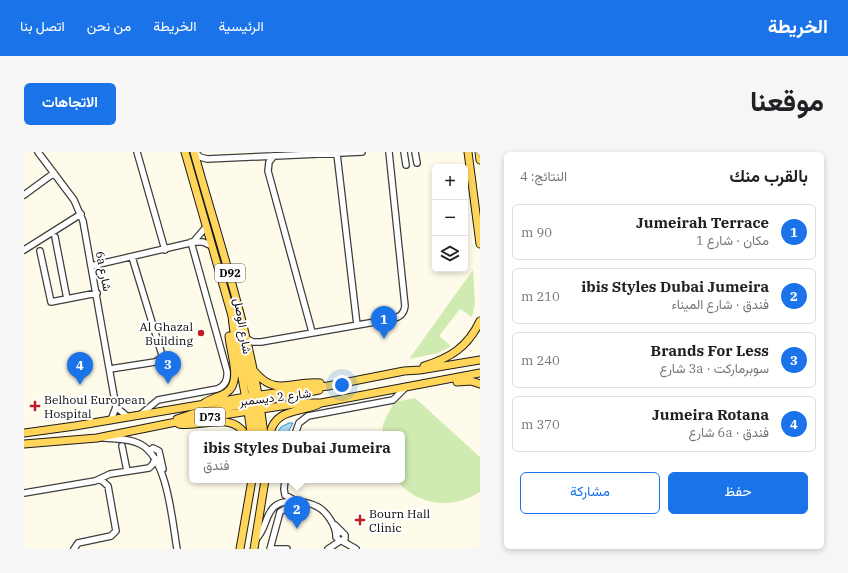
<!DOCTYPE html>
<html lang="ar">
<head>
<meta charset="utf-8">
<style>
  :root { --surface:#fff; --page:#f6f6f6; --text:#202124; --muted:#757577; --line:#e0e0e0; --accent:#1a73e8 }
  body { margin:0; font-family:"IBM Plex Serif",Vazirmatn,serif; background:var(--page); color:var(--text); direction:rtl }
  .controls { position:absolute; right:12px; top:12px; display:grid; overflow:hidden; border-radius:6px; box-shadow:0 2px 6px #0003 }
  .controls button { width:36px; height:36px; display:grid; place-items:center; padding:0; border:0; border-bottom:1px solid var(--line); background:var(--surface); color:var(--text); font:20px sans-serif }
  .you { position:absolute; left:318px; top:233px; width:14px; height:14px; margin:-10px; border:3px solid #fff; border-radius:50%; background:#1a73e8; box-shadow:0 0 0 6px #1a73e833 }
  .badge { display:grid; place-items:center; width:26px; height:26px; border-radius:50%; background:var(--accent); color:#fff; font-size:13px; font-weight:700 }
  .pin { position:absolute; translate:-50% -33px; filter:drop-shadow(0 1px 2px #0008) }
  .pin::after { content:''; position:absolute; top:21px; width:14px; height:12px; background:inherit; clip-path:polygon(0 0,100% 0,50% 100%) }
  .popup { position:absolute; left:165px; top:279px; width:216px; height:52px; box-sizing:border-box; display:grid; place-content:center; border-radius:6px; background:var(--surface); filter:drop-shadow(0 1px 3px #0005); font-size:13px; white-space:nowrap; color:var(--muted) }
  .popup b { font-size:15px; color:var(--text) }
  .popup::after { content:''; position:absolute; left:50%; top:100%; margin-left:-8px; border:8px solid transparent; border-top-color:var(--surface) }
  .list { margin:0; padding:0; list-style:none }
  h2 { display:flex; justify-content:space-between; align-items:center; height:52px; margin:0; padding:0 16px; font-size:17px }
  h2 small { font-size:13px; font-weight:400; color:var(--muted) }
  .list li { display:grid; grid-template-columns:26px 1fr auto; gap:12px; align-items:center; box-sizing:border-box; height:56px; margin:0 8px 8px; padding:0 8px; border:1px solid var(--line); border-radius:6px }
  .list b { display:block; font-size:15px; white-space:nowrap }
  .list p { margin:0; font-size:13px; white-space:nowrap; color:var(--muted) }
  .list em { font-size:13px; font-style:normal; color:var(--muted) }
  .actions { display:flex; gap:8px; padding:12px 16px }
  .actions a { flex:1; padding:9px 0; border:1px solid var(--accent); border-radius:6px; text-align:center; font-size:14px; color:var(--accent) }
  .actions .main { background:var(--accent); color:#fff }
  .icon { flex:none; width:22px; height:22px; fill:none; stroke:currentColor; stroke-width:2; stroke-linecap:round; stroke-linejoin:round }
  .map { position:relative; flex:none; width:456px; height:397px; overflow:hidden; direction:ltr; border-radius:6px }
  header { display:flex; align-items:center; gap:24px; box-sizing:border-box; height:56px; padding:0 20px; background:var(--accent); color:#fff }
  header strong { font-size:19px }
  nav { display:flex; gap:22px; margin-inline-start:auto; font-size:14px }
  .intro { display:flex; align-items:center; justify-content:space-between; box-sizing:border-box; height:96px; padding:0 24px }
  h1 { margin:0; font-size:28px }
  .button { padding:10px 18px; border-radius:6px; background:var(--accent); color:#fff; font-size:14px; font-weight:700 }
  main { display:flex; gap:24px; padding:0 24px }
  aside { flex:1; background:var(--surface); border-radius:6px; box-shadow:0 2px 6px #0003 }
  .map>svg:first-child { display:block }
</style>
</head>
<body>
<header>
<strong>الخريطة</strong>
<nav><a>الرئيسية</a><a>الخريطة</a><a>من نحن</a><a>اتصل بنا</a></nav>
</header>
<div class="intro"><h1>موقعنا</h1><a class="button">الاتجاهات</a></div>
<main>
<aside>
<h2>بالقرب منك<small>النتائج: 4</small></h2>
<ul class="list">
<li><span class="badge">1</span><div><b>Jumeirah Terrace</b><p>مكان · شارع 1</p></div><em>90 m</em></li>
<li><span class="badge">2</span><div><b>ibis Styles Dubai Jumeira</b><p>فندق · شارع الميناء</p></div><em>210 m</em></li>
<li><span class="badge">3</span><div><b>Brands For Less</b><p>سوبرماركت · 3a شارع</p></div><em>240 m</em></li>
<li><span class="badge">4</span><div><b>Jumeira Rotana</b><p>فندق · 6a شارع</p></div><em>370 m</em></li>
</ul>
<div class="actions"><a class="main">حفظ</a><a>مشاركة</a></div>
</aside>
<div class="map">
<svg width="456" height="397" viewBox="0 0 456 397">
  <rect width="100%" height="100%" fill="#fffbea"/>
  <path fill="#d0ebb2" d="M449,118L451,151L448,165L436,157L415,184L427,194L414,201L385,207Z
    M391,246L456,305V340C428,358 394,354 372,328H378V282H358L359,272L370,250Z"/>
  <path fill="#acdcf9" stroke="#2f92d4" d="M265,271H269L263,282H252L257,275Z"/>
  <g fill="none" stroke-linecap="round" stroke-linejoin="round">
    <g stroke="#3e3e3e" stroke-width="8">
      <path id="minor" d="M14,0L50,48L59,69L92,255L87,268
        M113,0L141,98
        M171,0L176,5L183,7L338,0
        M380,0L382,13
        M391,0L393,11
        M313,2L333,173
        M250,4L245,10L244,19L288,180
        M0,43L30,21
        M31,85L43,147
        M170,89L182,75
        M0,98L57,62
        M16,99L27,150L73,141
        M67,114L170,90H179L188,94
        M223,187L229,190H237L368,167C376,165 380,162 381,154L365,0
        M86,217L131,210L136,207L138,203L108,105
        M92,255L104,265
        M116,263L134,248L193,237C201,234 204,228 203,219L167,90
        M271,282L275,271L284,264L369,248L382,235
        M80,286C92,287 105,286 116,292C144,306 148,369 153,397
        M98,294L103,319
        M126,299L129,296L135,299L139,317
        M261,328L260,337L261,343L270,348
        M0,341L71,329L86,322L125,316L129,312L131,306
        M311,373L321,383V387L316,389L312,385L314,381L317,380
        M232,387C242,378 241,363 250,355C260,346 283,349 294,355C303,360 312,374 312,384
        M318,389L332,397
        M50,397L54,391L87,384L92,379L84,334L76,327
        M246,397L256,360L264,355L280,354
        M248,397H263
        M304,397L316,389"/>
    </g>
    <g stroke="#1c1c1c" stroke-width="9">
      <path id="major" d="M161,0L208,164C212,204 223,242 227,282
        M170,0C196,94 228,185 240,282
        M444,0L456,92
        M455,0L456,8
        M211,172L218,192L230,249
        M400,214C426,206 444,195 456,169
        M230,219C252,246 269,228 296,231
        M433,230L447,229L456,232
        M179,252C186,246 194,246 202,241C219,230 206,201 205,184
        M233,253L244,248L295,238
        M229,254L234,282
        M153,267L168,262L226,251
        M155,272C177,276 207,259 221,282
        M0,281L51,274L228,244L304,234L380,219L396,218L456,208
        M246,282C251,256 276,261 295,252
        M0,292L73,286L147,271L277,251H297L456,221
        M216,397L228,328
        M230,397L241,328"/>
    </g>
    <use href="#minor" stroke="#fff" stroke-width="5.5"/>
    <use href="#major" stroke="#ffd65a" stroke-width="7"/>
  </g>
  <g fill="#c21d25" stroke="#fff" stroke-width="1.5">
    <circle cx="177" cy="181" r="4"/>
    <path d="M9 248h4v4h4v4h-4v4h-4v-4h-4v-4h4z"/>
    <path d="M334 362h4v4h4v4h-4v4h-4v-4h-4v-4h4z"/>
  </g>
  <g text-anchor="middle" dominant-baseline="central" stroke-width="4" stroke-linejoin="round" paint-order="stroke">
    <g fill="#fff" stroke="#545454" stroke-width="1">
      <rect x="191" y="112" width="30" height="18" rx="3"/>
      <rect x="171" y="256" width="30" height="18" rx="3"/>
    </g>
    <g font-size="11" font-weight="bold" fill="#0b0b0b">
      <text x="206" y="121">D92</text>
      <text x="186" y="265">D73</text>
    </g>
    <g font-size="12" fill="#0b0b0b" stroke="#fff">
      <text transform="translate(80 119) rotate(79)">6a شارع</text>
      <text transform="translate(219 174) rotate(80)">شارع الوصل</text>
      <text transform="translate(251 245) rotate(-7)">شارع 2 ديسمبر</text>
    </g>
    <g font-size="12" fill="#0b0b0b" stroke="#fff" text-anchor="start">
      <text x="169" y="174" text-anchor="end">Al Ghazal<tspan x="169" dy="14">Building</tspan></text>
      <text x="20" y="247">Belhoul European<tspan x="20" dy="14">Hospital</tspan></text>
      <text x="345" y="361">Bourn Hall<tspan x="345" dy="14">Clinic</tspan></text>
    </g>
  </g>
</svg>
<div class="controls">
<button>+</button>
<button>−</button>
<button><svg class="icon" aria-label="layers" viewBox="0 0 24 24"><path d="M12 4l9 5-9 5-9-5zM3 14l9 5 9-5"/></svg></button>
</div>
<div class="you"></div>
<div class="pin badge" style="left:360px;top:187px">1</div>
<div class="pin badge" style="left:273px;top:377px">2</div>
<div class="popup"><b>ibis Styles Dubai Jumeira</b>فندق</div>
<div class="pin badge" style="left:144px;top:232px">3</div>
<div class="pin badge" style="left:56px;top:233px">4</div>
</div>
</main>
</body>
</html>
